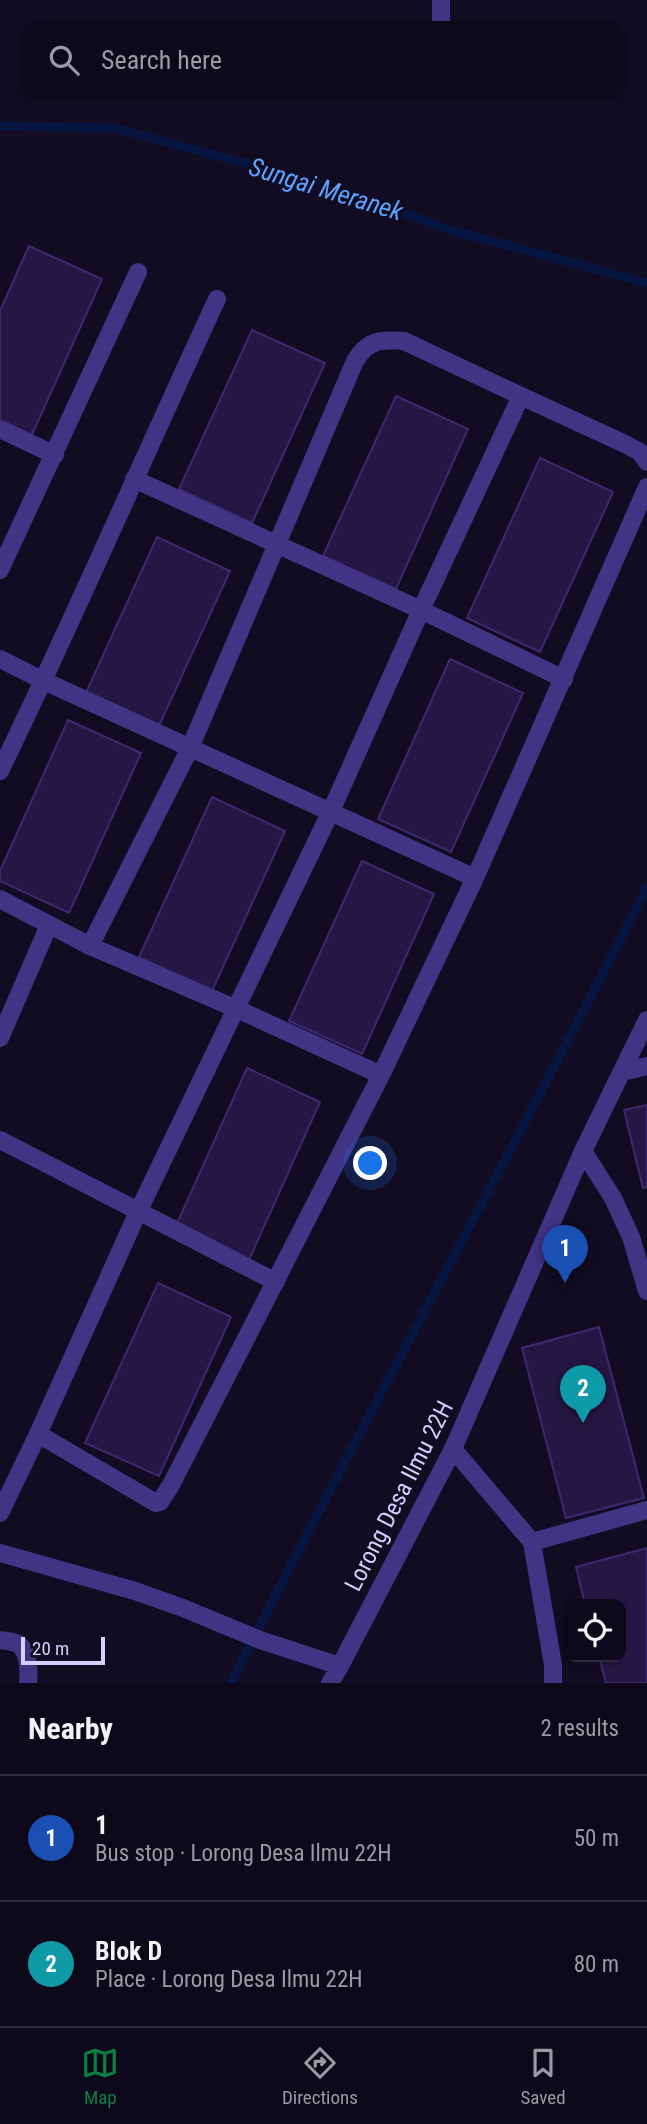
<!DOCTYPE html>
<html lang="en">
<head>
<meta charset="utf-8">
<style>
  :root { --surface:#0e091a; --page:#1c1727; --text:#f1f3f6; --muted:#9b9aa2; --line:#2e2a39; --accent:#0b8043 }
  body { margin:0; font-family:"Roboto Condensed",sans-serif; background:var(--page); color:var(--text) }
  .controls { position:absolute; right:21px; bottom:21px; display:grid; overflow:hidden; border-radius:14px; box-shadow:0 2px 5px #0004 }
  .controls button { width:63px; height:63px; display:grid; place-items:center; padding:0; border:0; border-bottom:2px solid var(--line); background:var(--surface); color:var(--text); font:35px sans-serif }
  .scale { position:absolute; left:21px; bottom:18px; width:84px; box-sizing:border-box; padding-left:7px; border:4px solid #d8cdff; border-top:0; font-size:19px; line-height:24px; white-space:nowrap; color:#d8cdff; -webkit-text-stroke:5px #120c22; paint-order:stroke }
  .you { position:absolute; left:371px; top:1164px; width:24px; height:24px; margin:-18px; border:5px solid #fff; border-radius:50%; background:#1a73e8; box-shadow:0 0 0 10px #1a73e833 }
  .badge { display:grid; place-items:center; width:46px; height:46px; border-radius:50%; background:var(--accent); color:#fff; font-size:23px; font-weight:700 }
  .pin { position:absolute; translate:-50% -58px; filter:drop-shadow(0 2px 4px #0008) }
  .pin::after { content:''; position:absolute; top:37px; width:24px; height:21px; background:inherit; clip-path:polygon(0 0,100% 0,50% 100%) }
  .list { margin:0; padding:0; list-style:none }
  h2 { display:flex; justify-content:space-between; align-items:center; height:91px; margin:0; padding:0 28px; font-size:30px }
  h2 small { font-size:23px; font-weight:400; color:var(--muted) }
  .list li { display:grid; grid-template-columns:46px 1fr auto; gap:21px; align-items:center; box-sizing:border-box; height:126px; padding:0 28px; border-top:2px solid var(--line) }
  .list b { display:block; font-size:26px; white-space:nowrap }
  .list p { margin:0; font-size:23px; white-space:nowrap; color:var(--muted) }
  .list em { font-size:23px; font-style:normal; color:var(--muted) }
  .icon { flex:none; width:38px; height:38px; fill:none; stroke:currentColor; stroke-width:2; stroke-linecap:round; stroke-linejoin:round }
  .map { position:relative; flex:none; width:647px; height:1683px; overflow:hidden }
  .search { position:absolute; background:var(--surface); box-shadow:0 2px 5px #0004; left:21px; right:21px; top:21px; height:77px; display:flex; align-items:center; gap:18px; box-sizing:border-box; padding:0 24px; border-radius:21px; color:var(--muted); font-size:26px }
  .sheet { height:343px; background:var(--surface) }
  nav { display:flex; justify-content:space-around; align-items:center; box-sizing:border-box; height:98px; border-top:2px solid var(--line); background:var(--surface); font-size:19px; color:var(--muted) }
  nav a { display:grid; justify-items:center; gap:4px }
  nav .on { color:var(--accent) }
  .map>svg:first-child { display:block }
</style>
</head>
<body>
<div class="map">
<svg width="647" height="1683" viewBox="0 0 647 1683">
  <rect width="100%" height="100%" fill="#120c22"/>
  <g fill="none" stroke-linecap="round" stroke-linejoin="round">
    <path stroke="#071541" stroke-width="9" d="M0,126L114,128L337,188L447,229L647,283
      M231,1683C365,1415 512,1154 647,887"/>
  </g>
  <path fill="#251744" stroke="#3e2871" stroke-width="2" d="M29,246L102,279L30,439L0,426V311Z
    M252,330L325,363L252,523L179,489Z
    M396,396L468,429L396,589L323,556Z
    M540,458L613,492L540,652L467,618Z
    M157,537L230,571L157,730L84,697Z
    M450,659L523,693L451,852L378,819Z
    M68,720L141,753L69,913L0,881V871Z
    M212,797L285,831L212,991L139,957Z
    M362,861L434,894L362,1054L289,1021Z
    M247,1068L320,1102L248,1262L175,1228Z
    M647,1105V1187L643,1188L624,1110Z
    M158,1283L231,1317L159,1476L85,1443Z
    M599,1327L644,1498L566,1518L522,1348Z
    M647,1548V1683H606L599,1657H621V1604H585L576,1567Z"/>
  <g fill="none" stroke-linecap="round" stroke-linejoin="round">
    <path stroke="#403484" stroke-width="18" d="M441,28V0
      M521,396L625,444L640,452L647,462
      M0,429L55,455
      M134,479L421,610L564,679
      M0,570L138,272
      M0,659L44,681L475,878
      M0,771C76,615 144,456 217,299
      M0,899L90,946
      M0,1038L49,925
      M622,1072L647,1066
      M0,1140L276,1282
      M583,1151L613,1198L631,1237L647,1291
      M38,1434L156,1503L160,1502L171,1485L381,1075L475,878L647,487
      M453,1449L532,1542L553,1665V1683
      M0,1513L38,1434L138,1212L331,811L421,610L521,396L404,341C382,339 367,340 355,361L190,748L90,946L237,1009L381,1075
      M532,1542L647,1510
      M0,1553L135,1591L183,1608L260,1640L340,1666L453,1449L583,1151L647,1020
      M0,1640C5,1641 13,1641 18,1644C29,1651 29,1671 28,1683
      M330,1683L340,1666"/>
  </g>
  <g text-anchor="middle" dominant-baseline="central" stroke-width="7" stroke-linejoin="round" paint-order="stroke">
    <g font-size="24" fill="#d8cdff" stroke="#120c22">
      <text transform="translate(399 1496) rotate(-63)">Lorong Desa Ilmu 22H</text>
    </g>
    <g font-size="26" font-style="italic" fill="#5ba2ff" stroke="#120c22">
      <text transform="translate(326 189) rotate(17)">Sungai Meranek</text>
    </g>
  </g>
</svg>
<div class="controls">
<button><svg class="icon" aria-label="locate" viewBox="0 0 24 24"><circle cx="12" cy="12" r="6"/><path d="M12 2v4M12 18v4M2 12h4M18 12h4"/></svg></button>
</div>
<div class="scale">20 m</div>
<div class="you"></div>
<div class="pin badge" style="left:565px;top:1283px;background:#1a4fb4">1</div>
<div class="pin badge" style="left:583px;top:1423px;background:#0f9aa8">2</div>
<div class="search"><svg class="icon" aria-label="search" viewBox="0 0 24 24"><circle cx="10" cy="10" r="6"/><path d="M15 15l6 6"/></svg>Search here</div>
</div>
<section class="sheet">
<h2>Nearby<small>2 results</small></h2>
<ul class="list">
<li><span class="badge" style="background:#1a4fb4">1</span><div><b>1</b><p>Bus stop · Lorong Desa Ilmu 22H</p></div><em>50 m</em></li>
<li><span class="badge" style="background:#0f9aa8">2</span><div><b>Blok D</b><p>Place · Lorong Desa Ilmu 22H</p></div><em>80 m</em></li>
</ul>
</section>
<nav>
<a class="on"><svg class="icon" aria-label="map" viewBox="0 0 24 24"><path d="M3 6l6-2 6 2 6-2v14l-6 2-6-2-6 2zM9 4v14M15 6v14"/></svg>Map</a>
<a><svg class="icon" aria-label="directions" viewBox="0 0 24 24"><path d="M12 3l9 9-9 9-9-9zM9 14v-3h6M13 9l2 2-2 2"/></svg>Directions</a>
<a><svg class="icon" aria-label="saved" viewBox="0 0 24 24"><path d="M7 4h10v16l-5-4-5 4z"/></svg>Saved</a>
</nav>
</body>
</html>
